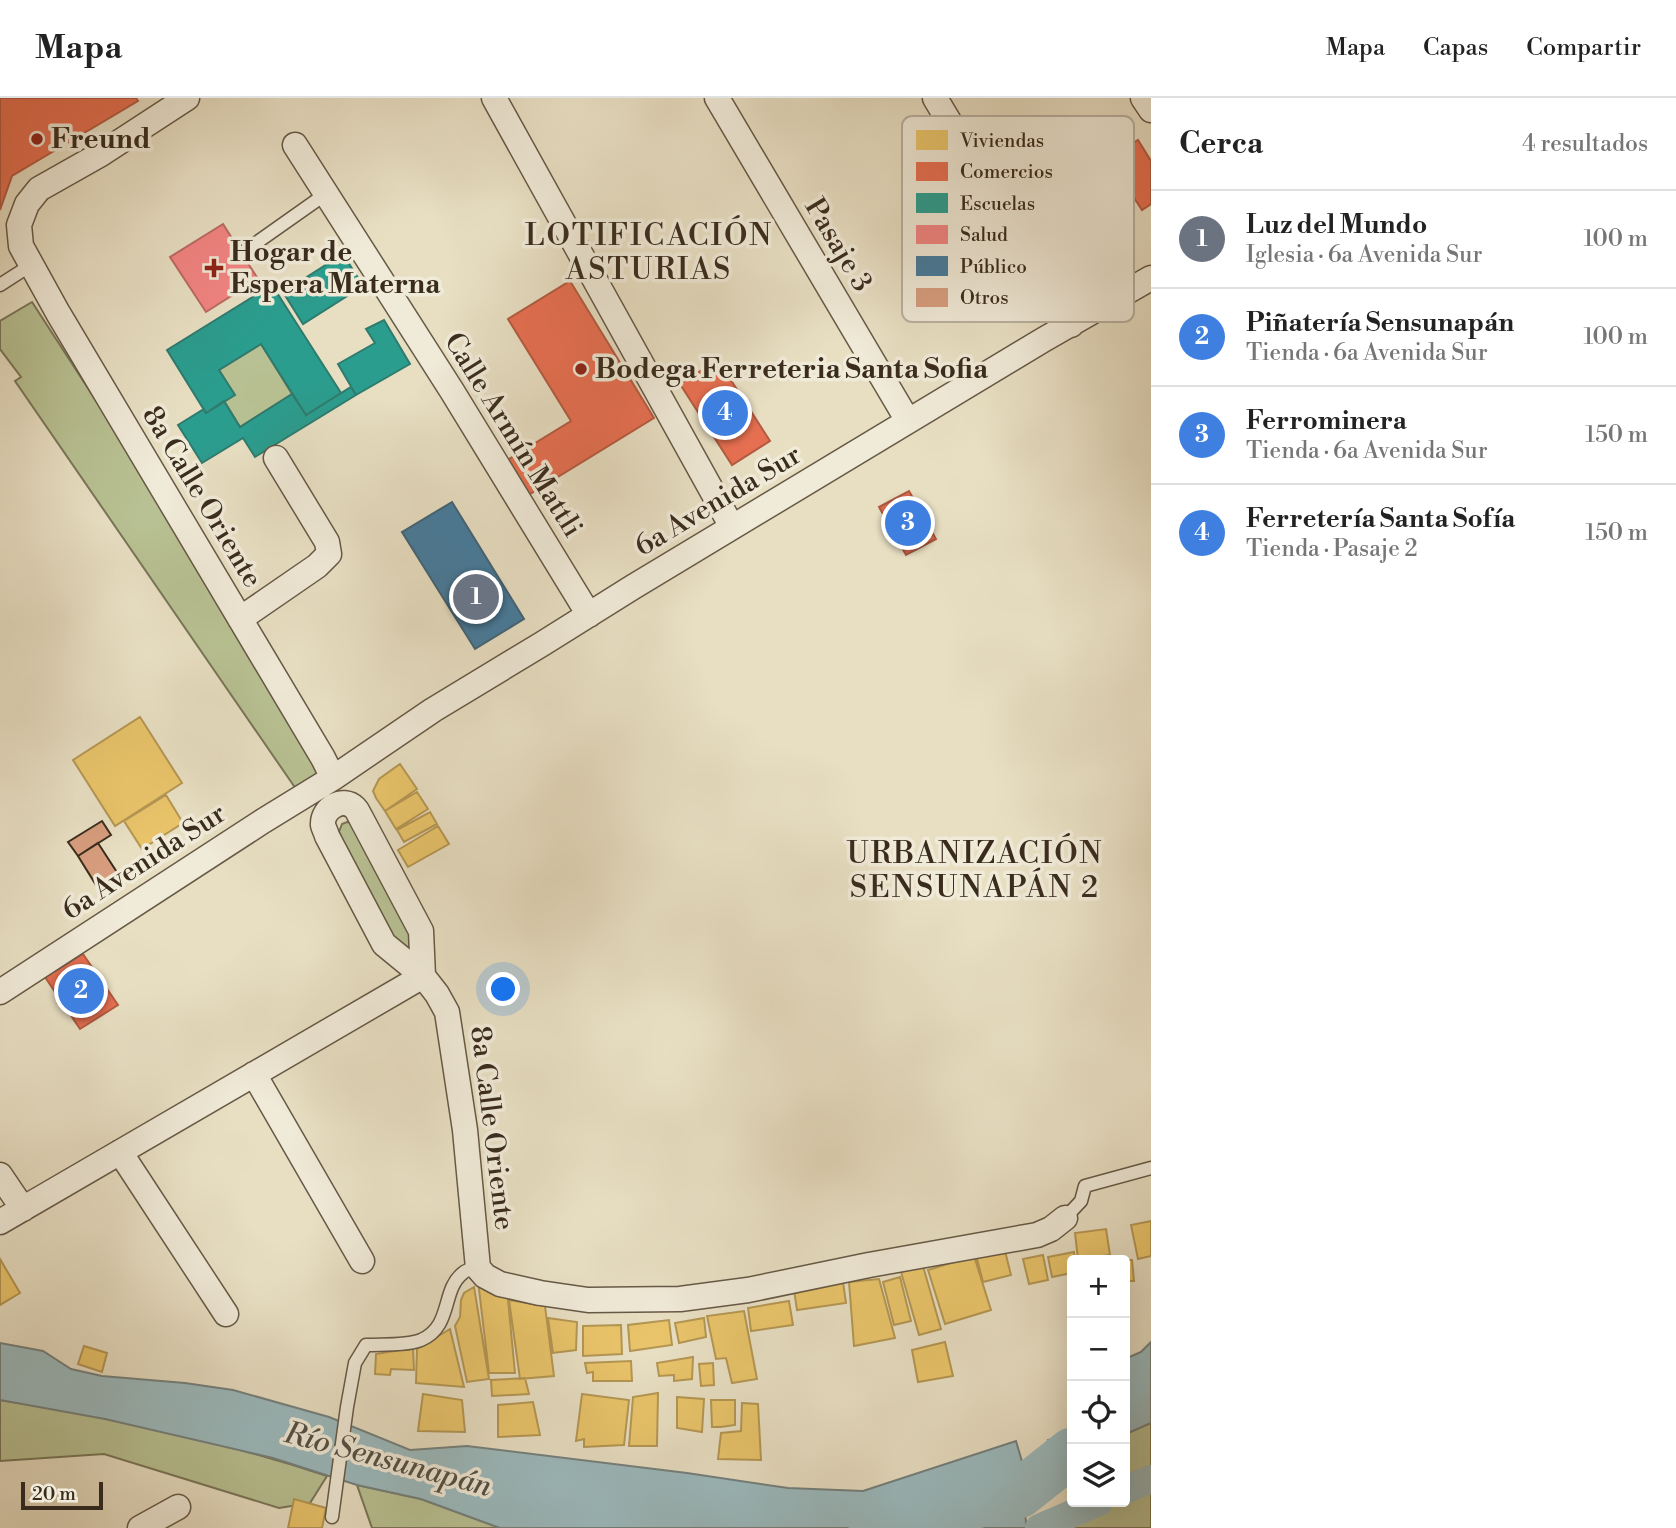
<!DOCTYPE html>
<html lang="es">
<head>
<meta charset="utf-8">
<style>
  :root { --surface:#fff; --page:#f6f6f6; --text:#222; --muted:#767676; --line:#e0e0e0; --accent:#8f2418 }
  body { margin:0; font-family:"Libre Bodoni",serif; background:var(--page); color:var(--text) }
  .controls { position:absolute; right:21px; bottom:21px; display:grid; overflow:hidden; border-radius:7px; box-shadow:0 7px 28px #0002 }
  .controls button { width:63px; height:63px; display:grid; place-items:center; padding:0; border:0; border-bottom:2px solid var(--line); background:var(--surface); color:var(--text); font:35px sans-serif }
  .scale { position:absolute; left:21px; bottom:18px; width:82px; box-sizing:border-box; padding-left:7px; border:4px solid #3a2c1d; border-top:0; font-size:19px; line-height:24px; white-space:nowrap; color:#3a2c1d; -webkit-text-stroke:5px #f0ead8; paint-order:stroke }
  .you { position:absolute; left:504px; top:892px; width:24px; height:24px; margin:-18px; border:5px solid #fff; border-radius:50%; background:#1a73e8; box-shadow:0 0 0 10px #1a73e833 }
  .badge { display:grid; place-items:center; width:46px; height:46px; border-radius:50%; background:var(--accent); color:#fff; font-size:23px; font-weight:700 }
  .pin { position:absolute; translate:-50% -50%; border:4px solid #fff; box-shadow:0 2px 7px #0006 }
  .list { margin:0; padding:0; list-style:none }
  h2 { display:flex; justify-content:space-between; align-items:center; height:91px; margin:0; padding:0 28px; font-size:30px }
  h2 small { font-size:23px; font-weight:400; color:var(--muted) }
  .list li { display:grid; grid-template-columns:46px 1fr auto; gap:21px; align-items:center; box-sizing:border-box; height:98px; padding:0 28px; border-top:2px solid var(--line) }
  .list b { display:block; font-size:26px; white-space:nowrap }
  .list p { margin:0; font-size:23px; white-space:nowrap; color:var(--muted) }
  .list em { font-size:23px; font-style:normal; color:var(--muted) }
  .icon { flex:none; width:38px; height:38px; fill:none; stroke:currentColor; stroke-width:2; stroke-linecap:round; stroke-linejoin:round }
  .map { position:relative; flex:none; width:1151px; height:1430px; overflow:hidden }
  header { display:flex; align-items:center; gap:42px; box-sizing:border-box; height:98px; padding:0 35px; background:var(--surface); border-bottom:2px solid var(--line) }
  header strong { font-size:33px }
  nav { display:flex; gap:38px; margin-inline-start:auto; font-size:24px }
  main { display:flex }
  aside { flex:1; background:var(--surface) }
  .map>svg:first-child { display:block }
</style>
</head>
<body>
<header>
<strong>Mapa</strong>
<nav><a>Mapa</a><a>Capas</a><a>Compartir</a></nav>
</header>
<main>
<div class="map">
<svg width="1151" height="1430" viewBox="0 0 1151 1430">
  <rect width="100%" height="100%" fill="#e8dfc3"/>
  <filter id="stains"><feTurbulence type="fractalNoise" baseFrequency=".00286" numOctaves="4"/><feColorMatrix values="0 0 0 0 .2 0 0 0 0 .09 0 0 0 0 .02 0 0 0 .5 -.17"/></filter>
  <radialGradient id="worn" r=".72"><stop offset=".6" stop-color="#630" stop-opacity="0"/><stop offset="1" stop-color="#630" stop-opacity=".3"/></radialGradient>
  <path fill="#b8c193" stroke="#797658" stroke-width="2" d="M32,204L178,429L327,675L296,691L15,283L21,279L0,251V223Z
    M261,246L292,296L240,329L224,303L234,297L219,272Z
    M347,724L353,725L413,839L409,850H403L396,847L342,741L339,734L342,726Z
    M0,1302C110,1319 221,1343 327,1378L310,1405L279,1410L104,1356L0,1363Z
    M1151,1325V1375L1125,1387V1339L1130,1334Z
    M1151,1381V1430H1039L1099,1404H1125V1392Z
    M357,1387L421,1401L500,1430H372Z"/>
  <path fill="#9bbabe" stroke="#74817e" stroke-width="2" d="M1151,1244V1325L1130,1334L1125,1339V1261L1141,1254Z
    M0,1245L43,1253L71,1271L102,1278L185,1285L233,1292L329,1319L410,1352L467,1348L687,1375L788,1390L863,1393L1016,1343L1035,1408L1024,1410L1027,1430H500L421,1401L357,1387L273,1360L105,1321L0,1302Z
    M1072,1334V1377L1065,1381L1032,1386L1046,1361L1045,1353L1048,1342L1067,1338Z"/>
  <path fill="#e9c46a" stroke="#b49653" stroke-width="2" d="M140,619L182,685L115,728L73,662Z
    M400,666L417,691L385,713L376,700L373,693L379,681Z
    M417,694L428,711L396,731L385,713Z
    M166,697L183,725L142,751L124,723Z
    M430,714L437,726L404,744L397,732Z
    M438,728L449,746L408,769L398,752Z
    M1151,1123V1158L1138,1161L1131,1127Z
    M1106,1131L1110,1157L1078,1161L1075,1135Z
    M1004,1149L1011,1177L983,1184L976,1157Z
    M1074,1154L1075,1162H1072V1175L1052,1179L1048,1159Z
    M1043,1157L1048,1182L1029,1186L1023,1161Z
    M974,1158L991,1212L945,1226L928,1172Z
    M0,1161L20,1195L0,1207Z
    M1123,1162H1132L1134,1183H1125V1162Z
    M923,1168L941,1231L919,1237L901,1174Z
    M900,1179L911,1223L894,1227L883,1184Z
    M879,1181L895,1240L854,1248L849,1184Z
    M478,1183L507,1192L515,1275H489Z
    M843,1184L846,1205L797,1212L794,1192Z
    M474,1189L489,1281L467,1284L455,1228L460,1219L461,1202L464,1195Z
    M509,1202L545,1208L554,1278L520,1281Z
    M789,1203L793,1227L751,1233L748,1210Z
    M744,1213L757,1281L732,1285L726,1260L716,1261L707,1218Z
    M548,1220L577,1224L576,1252L553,1255Z
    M704,1220L706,1239L679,1245L675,1225Z
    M669,1222L672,1247L630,1253L628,1227Z
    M621,1227L622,1256L583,1258V1228Z
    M450,1231L464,1289L416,1285L417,1251Z
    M945,1244L953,1278L918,1284L912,1252Z
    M84,1248L107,1255L102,1274L78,1266Z
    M413,1250L414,1272L391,1271L390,1277L375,1276L376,1256Z
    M693,1259L692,1281L674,1283V1277L659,1278L657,1265Z
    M631,1263L632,1283H593V1274L587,1275L585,1265Z
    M713,1265L714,1287L701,1288L699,1266Z
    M525,1280L529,1296L492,1298L491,1282Z
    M658,1295L657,1348H629L633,1299Z
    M423,1296L462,1302L465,1334L418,1333Z
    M582,1296L629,1302L624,1347L584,1349V1341L576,1343Z
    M677,1299L704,1301L702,1334L677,1330Z
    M711,1302H735V1327L721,1329H712Z
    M533,1304L540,1337L498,1339V1307Z
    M742,1305L758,1306L761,1362L718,1361L721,1335L741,1333Z
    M294,1401L326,1410L322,1430H288Z"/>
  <path fill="#e76f51" stroke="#b35b41" stroke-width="2" d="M0,0H136L138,3L12,78L0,112Z
    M1138,42L1151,63V106L1142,112L1109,61Z
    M570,183L654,320L525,399L504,364L571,323L508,221Z
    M718,262L770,343L732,367L680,286Z
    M909,393L936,441L906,457L879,409Z
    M83,856L118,907L80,931L45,879Z"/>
  <path fill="#2a9d8f" stroke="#2f7b6d" stroke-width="2" d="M343,156L363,188L303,226L283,194Z
    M272,187L341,295L306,317L261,246L219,272L235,297L206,315L167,252Z
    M384,222L410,266L356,297L338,266L375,245L366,231Z
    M351,289L356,297L255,359L243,340L202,365L178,327L204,311L206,315L224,303L240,329L292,296L306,317Z"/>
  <path fill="#f28482" stroke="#bb6a64" stroke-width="2" d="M223,126L258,181L206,214L170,159Z"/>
  <path fill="#457b9d" stroke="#426377" stroke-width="2" d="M452,404L524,521L475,551L402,434Z"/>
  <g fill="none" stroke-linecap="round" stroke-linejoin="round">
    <path stroke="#9bbabe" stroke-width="28" d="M1125,1392L1151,1381
      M1039,1430L1099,1404"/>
    <path stroke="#9bbabe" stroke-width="49" d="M873,1430L1019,1396L1072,1354"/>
  </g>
  <path fill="#d79d7e" stroke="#3a2c1d" stroke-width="2" d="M102,723L111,737L78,758L68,744Z
    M98,745L122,782L101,795L78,758Z"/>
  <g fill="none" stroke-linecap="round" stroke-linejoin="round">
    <g stroke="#665946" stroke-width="15">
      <path id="service" d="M242,155L327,95
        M0,187L31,167
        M1065,1120L1081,1103L1085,1088L1151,1070
        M332,1419L347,1309L355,1265L366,1247C383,1246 405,1248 421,1242C453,1228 441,1192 463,1175C467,1171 473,1171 478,1170"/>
    </g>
    <g stroke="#665946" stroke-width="27">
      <path id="minor" d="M187,0L101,56L39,91L27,106L19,127L21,148L58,215L323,660L333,680
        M494,0L732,429
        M717,0L908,323
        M935,0L1071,227
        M1143,0L1151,12
        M295,47L452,293L589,517
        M240,521L317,468L329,456L327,444L276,360
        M0,894L263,723L333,680L433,612L542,546L633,489L1043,242L1151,180
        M254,976L362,1163
        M120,1054L226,1216
        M0,1077L23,1111
        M0,1124L423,878L421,833L361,720C359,717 358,713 355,710C343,698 322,710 323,727C324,731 326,734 327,738L384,846L423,878L437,896L447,914L465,1032L478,1170L485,1178L500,1186L540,1195L588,1202L680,1201L748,1192L869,1167L1037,1137L1051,1131L1065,1120
        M140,1430L178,1409"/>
    </g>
    <use href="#service" stroke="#f0ead8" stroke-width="12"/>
    <use href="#minor" stroke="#f0ead8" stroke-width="24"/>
  </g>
  <g fill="#8f2418" stroke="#f0ead8" stroke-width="2.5">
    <circle cx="37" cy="41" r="7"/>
    <path d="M210.5 159.5h7v7h7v7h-7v7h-7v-7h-7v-7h7z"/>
    <circle cx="581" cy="271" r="7"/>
  </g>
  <g text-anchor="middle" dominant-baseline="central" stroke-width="7" stroke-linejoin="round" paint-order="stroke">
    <g font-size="28" font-weight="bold" fill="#3a2c1d" stroke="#f0ead8" text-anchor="start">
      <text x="51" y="41">Freund</text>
      <text x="230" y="154">Hogar de<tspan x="230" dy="32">Espera Materna</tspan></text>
      <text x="595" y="271">Bodega Ferreteria Santa Sofia</text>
    </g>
    <g font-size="28" fill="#3a2c1d" stroke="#f0ead8">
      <text transform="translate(838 147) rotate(59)">Pasaje 3</text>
      <text transform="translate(513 337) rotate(58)">Calle Armín Mattli</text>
      <text transform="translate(202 399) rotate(59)">8a Calle Oriente</text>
      <text transform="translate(718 403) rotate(-31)">6a Avenida Sur</text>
      <text transform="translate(144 764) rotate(-33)">6a Avenida Sur</text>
      <text transform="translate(492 1030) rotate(83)">8a Calle Oriente</text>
    </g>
    <g font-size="30" letter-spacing="2" fill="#3a2c1d" stroke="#f0ead8">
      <text x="649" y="138">LOTIFICACIÓN<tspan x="649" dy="34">ASTURIAS</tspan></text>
      <text x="975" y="756">URBANIZACIÓN<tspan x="975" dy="34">SENSUNAPÁN 2</tspan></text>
    </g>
    <g font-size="30" font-style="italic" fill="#525045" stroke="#f0ead8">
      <text transform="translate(388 1362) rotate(15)">Río Sensunapán</text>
    </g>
  </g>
  <rect x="902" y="18" width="232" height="206" rx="10" fill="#f0ead8" stroke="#b9b1a0" stroke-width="2"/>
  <rect x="916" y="32" width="32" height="20" fill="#e9c46a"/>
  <rect x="916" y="64" width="32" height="19" fill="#e76f51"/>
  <rect x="916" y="95" width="32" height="20" fill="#2a9d8f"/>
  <rect x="916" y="127" width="32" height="19" fill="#f28482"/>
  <rect x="916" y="158" width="32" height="20" fill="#457b9d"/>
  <rect x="916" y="190" width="32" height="19" fill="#d79d7e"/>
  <g font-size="19" fill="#3a2c1d">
    <text x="960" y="49">Viviendas</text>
    <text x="960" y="80">Comercios</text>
    <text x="960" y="112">Escuelas</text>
    <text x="960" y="143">Salud</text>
    <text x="960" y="175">Público</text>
    <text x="960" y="206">Otros</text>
  </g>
  <rect width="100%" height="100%" filter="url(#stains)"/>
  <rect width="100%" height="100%" fill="url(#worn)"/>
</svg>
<div class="controls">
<button>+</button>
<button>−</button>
<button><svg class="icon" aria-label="locate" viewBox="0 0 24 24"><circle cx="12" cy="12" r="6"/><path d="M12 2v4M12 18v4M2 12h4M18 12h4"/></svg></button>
<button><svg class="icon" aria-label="layers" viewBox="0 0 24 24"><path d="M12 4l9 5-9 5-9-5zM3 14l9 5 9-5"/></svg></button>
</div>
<div class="scale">20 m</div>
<div class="you"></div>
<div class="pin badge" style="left:476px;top:499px;background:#6b7280">1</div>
<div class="pin badge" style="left:81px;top:893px;background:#3f7fe0">2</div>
<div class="pin badge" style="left:908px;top:425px;background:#3f7fe0">3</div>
<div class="pin badge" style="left:725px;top:315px;background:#3f7fe0">4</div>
</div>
<aside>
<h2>Cerca<small>4 resultados</small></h2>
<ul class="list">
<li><span class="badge" style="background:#6b7280">1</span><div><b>Luz del Mundo</b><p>Iglesia · 6a Avenida Sur</p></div><em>100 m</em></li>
<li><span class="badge" style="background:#3f7fe0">2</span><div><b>Piñatería Sensunapán</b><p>Tienda · 6a Avenida Sur</p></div><em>100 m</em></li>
<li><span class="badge" style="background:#3f7fe0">3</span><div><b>Ferrominera</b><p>Tienda · 6a Avenida Sur</p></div><em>150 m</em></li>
<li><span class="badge" style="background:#3f7fe0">4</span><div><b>Ferretería Santa Sofía</b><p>Tienda · Pasaje 2</p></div><em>150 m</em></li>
</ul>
</aside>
</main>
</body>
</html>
